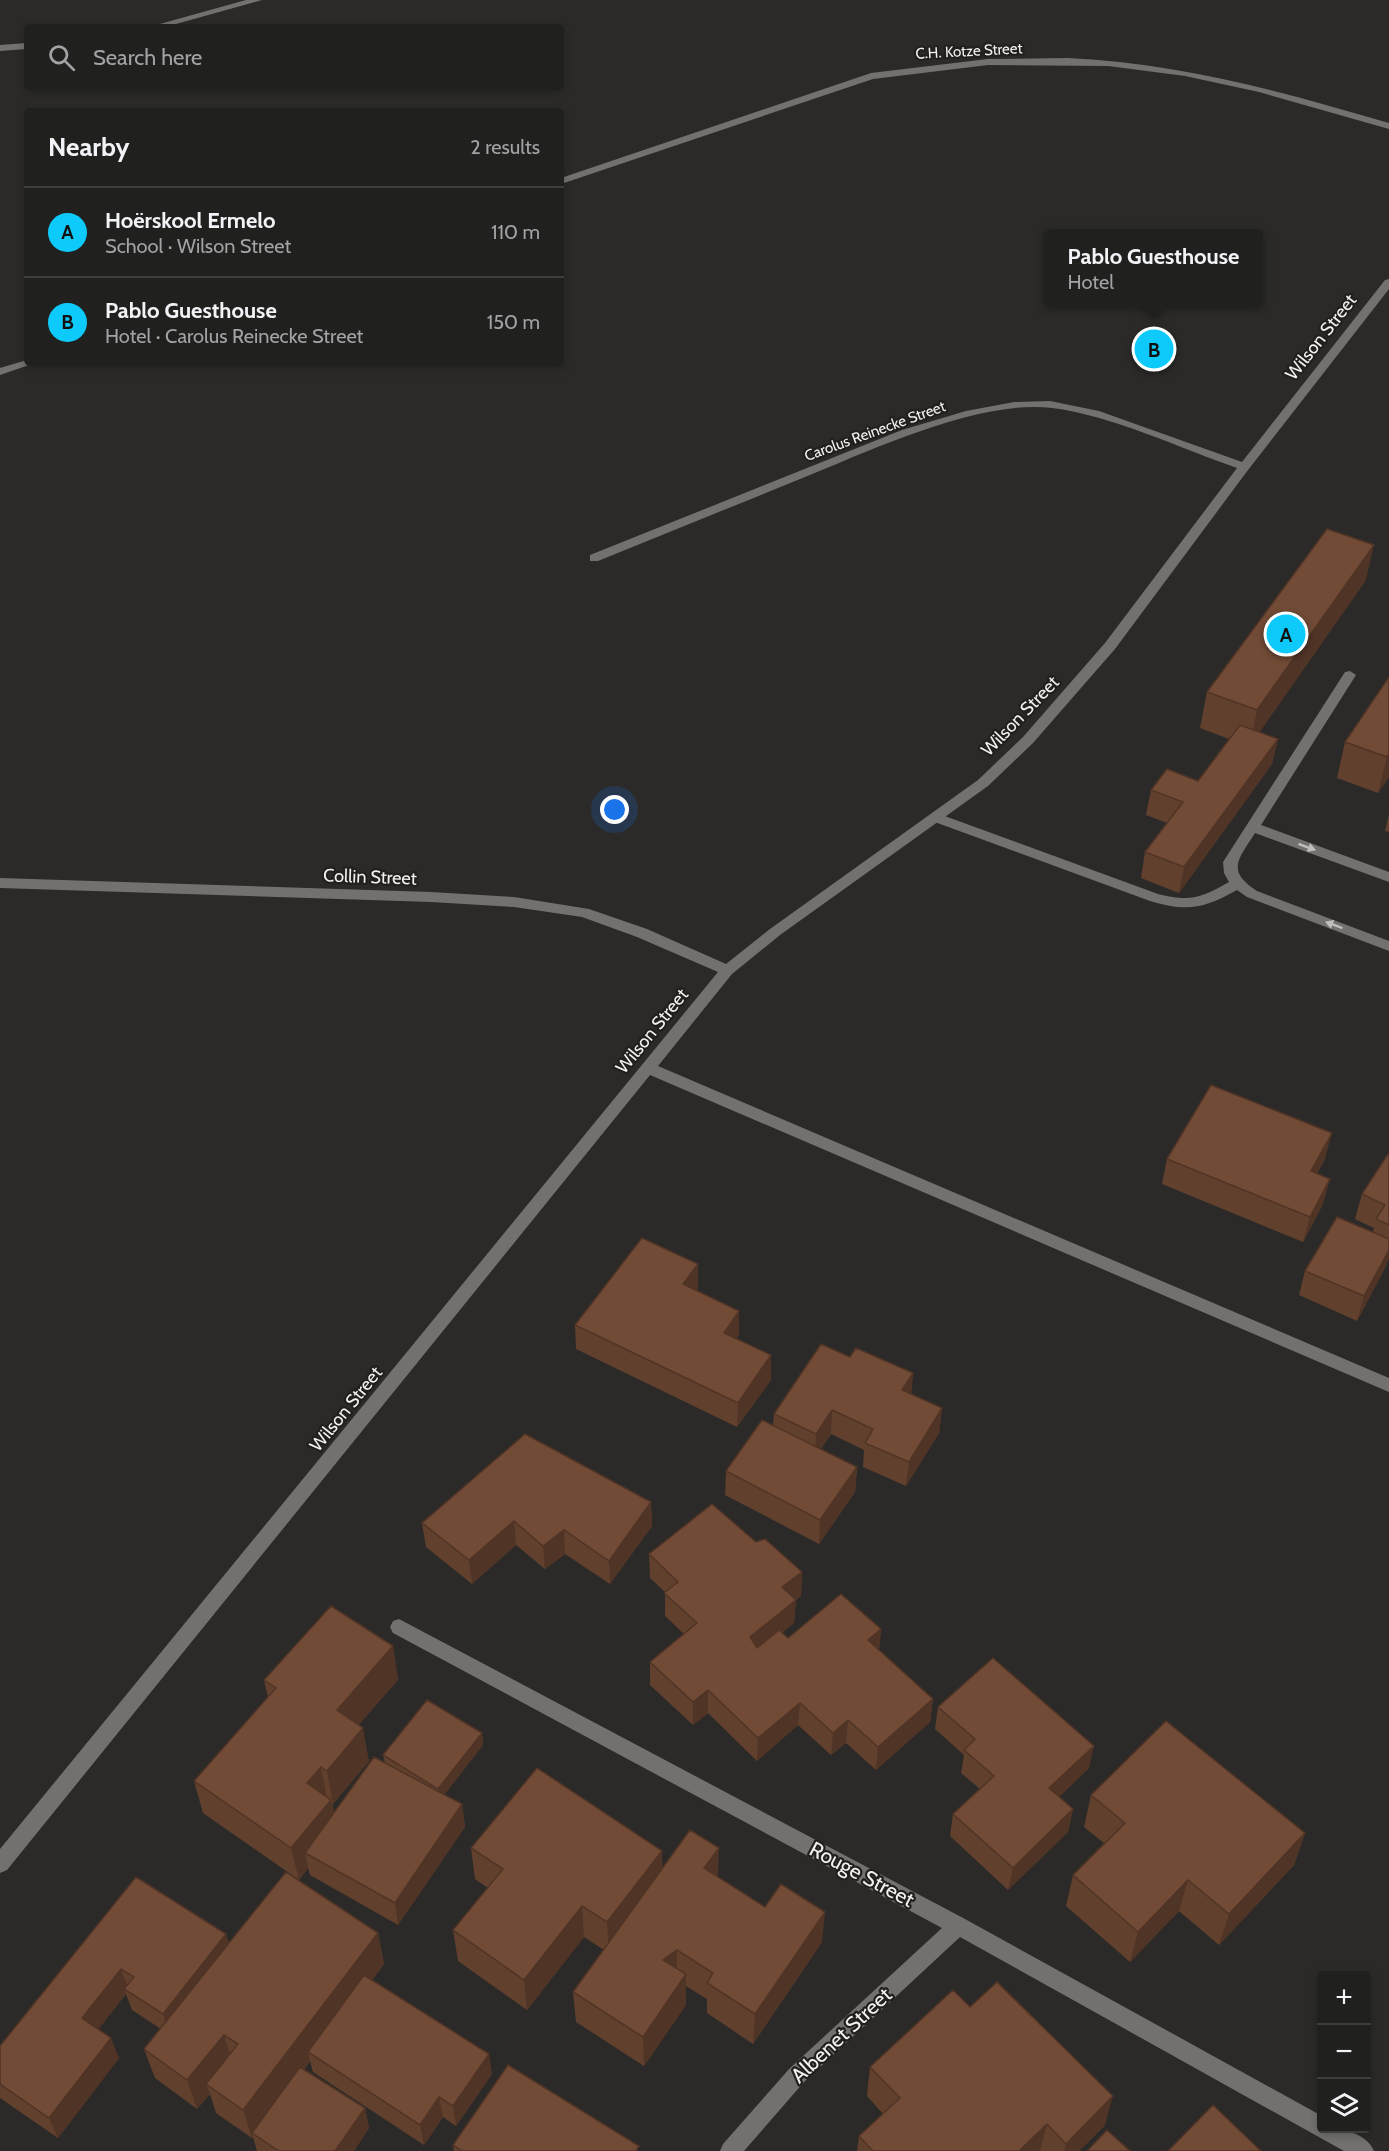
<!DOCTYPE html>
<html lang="en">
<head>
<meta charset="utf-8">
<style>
  :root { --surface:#20201e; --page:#282827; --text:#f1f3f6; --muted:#a2a3a4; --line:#3d3e3c; --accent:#0ecafa }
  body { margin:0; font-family:Cabin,sans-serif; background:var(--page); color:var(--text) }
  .controls { position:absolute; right:18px; bottom:18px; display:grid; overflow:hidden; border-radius:6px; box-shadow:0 3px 9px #0003 }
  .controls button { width:54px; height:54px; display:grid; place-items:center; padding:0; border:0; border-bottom:2px solid var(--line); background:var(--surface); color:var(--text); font:30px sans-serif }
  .you { position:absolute; left:615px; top:810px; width:21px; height:21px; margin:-15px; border:4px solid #fff; border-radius:50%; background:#1a73e8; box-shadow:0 0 0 9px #1a73e833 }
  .badge { display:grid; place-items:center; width:39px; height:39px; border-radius:50%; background:var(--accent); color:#111; font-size:20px; font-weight:700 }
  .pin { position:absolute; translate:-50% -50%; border:3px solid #fff; box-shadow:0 2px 6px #0006 }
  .popup { position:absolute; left:1044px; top:229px; width:219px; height:78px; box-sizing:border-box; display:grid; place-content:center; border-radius:6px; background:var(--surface); filter:drop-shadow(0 2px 4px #0005); font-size:20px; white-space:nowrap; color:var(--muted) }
  .popup b { font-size:22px; color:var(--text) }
  .popup::after { content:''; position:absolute; left:50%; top:100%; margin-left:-12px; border:12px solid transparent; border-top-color:var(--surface) }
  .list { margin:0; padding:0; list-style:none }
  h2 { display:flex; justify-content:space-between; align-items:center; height:78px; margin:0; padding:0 24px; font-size:26px }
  h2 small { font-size:20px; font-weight:400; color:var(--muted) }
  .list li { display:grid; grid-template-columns:39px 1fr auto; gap:18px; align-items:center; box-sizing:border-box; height:90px; padding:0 24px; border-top:2px solid var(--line) }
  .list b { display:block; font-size:22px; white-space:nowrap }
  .list p { margin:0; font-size:20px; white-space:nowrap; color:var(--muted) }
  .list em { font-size:20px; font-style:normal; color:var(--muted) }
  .icon { flex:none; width:33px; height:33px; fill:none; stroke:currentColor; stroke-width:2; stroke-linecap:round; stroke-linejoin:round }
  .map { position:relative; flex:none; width:1389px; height:2151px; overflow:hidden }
  .search { position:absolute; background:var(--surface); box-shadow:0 3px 9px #0003; left:24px; top:24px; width:540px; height:66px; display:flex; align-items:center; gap:15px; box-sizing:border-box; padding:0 21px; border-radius:6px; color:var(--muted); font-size:22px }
  .panel { position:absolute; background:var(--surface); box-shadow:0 3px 9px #0003; left:24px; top:108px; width:540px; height:258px; border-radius:6px }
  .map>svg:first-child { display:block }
</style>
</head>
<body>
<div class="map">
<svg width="1389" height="2151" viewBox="0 0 1389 2151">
  <rect width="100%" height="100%" fill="#2b2a28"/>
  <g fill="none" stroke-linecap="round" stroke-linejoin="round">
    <path fill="#727170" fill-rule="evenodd" d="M1350,671L1356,675L1261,825L1389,872V882L1255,833C1239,859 1225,870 1257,891L1389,941V951L1247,897L1237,890C1203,909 1187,912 1150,901L932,821L930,818L932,815H942L1158,894C1190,902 1201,898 1229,882L1224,873L1223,862L1345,672Z"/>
    <path fill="#727170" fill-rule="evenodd" d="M246,0H262L165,27H149Z
      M27,43V49L0,51V45Z
      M1068,58C1184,64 1279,91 1389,123V129L1259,92L1185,76L1108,66L988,65L873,79L561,184V178L871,73L988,59Z
      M1389,279V289L1248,470L1115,649L1033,743L988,786L780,935L732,974L658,1066L1389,1378V1392L650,1075L7,1870L0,1873V1849L718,972L637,937L582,917L514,907L431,902L0,888V878L431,892L514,897L589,909L647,929L726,964L770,929L978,780L1023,737L1105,643L1237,468C1180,448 1110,415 1052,408C980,399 871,450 805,477C736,505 667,533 598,561H590V555L902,430L966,411L1014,402L1050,401L1099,411L1242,462L1385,280Z
      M27,360V363H35L0,375V368Z
      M399,1619L965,1919L1322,2116V2128C1340,2128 1366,2132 1374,2151H1344L960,1937L804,2082L744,2151H720L723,2144L790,2068L942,1928L393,1633L390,1627L393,1621Z"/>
  </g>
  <path fill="#62402e" d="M1366,580L1259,732L1278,739L1272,764L1179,893L1141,878L1145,852L1167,823L1146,815L1151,790L1198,781L1229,739L1200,728L1207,692Z
    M1389,677V777L1378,793L1337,778L1345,742Z
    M1389,814V832L1385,831Z
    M1389,1155V1257L1386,1266L1357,1321L1299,1295L1305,1271L1373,1232L1374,1228L1355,1219L1362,1194Z
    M1167,1159H1325L1317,1174L1323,1204L1303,1242L1162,1184Z
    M698,1288L696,1291L739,1335L736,1339L771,1380L737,1427L576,1349L575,1325Z
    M850,1357L913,1373L911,1394L942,1408L939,1433L906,1486L863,1467L864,1450L831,1434L821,1449L857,1467L855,1492L819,1544L725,1495L726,1471L773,1425L774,1414Z
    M651,1502L652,1526L610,1584L565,1554L545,1569L516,1545L472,1584L426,1547L422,1523Z
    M756,1542L802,1572L801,1596L796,1600L794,1623L782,1633L788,1638L881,1629L879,1650L933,1699L930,1722L876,1770L846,1743L831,1755L798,1725L757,1761L708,1713L693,1725L650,1685V1662L684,1634L665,1616V1592L650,1578L649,1554Z
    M393,1646L398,1680L358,1725L369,1761L333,1804L332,1802L334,1813L385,1763L383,1755L482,1733L483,1745L444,1795L462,1804L465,1827L398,1925L310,1875L308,1868L299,1880L203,1813L194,1781L268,1697L264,1680Z
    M938,1707L1089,1768L1059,1797L1073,1809L1068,1832L1008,1890L950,1836L953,1814L980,1789L961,1773L964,1755L935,1729Z
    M1091,1795L1305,1833L1294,1865L1219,1945L1179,1911L1130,1962L1066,1906L1073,1875L1104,1843L1084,1827Z
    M471,1848L662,1851V1869L718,1878L822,1942L753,2044L707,2013V1999L686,1986V2005L644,2066L576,2022L573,1992L604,1950L584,1937L527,2010L458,1961L453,1930L488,1888L475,1879Z
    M136,1877L226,1934L229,1944L378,1933L384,1964L372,1980L492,2074L456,2126L443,2117L424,2145L313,2072L310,2061L304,2070L365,2108L369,2128L354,2151H257L253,2137L252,2138L216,2113L210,2094L197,2109L155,2078L144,2049L161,2029L132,2010L126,1994L98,2029L119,2058L58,2138L0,2098V2046Z
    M970,2007L1105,2125L1079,2151H857L859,2136L883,2114L867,2096L870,2067Z
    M453,2145L640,2151H454Z"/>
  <path fill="#503426" d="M1374,545L1366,580L1250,746L1257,710Z
    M1278,739L1272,764L1179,893L1184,867Z
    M1389,754V777L1378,793L1387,757Z
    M1332,1133L1325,1159L1304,1196L1311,1171Z
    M1330,1179L1323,1204L1303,1242L1310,1217Z
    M1389,1250V1257L1386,1266L1357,1321L1364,1296Z
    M698,1264V1288L683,1309V1284Z
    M739,1311V1335L723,1358L724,1333Z
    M771,1355V1380L737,1427L738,1403Z
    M913,1373L911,1397L902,1390Z
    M942,1408L939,1433L906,1486L909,1462Z
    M832,1410L831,1434L815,1458L816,1434Z
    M857,1467L855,1492L819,1544L820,1520Z
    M651,1502L652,1526L610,1584L609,1561Z
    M514,1521L516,1545L472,1584L469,1560Z
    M564,1530L565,1554L545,1569L543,1546Z
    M802,1572L801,1596L796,1600L794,1623L749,1660L750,1637L782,1587Z
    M881,1629L879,1653L868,1640Z
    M393,1646L398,1680L343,1743L337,1710Z
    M708,1690V1713L693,1725V1702Z
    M933,1699L930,1722L876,1770L878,1747Z
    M800,1703L798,1725L757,1761L758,1738Z
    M848,1720L846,1743L831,1755L833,1733Z
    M363,1728L369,1761L333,1804L327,1771Z
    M482,1733L483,1745L440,1800L438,1789Z
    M1094,1746L1089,1768L1045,1811L1049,1788Z
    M321,1767L327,1799L307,1783Z
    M331,1800L338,1832L305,1853L308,1868L299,1880L291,1848Z
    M462,1804L465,1827L398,1925L395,1903Z
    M1073,1809L1068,1832L1008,1890L1013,1868Z
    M1305,1833L1294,1865L1219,1945L1229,1914Z
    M719,1848L718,1879L704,1868Z
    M662,1851L663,1882L609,1953L607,1922Z
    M1188,1880L1179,1911L1130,1962L1138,1932Z
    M582,1906L584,1937L527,2010L524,1980Z
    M825,1912L822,1942L753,2044L755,2014Z
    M378,1933L384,1964L314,2056L308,2052L310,2061L255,2135L252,2133L253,2137L252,2138L243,2110Z
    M226,1934L232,1955L170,2035L163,2014Z
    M677,1950V1980L663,1960Z
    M121,1969L129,1990L124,1989L126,1994L91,2039L82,2018Z
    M686,1974V2005L644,2066L643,2037Z
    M224,2035L233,2064L206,2084L210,2094L197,2109L187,2080Z
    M111,2038L119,2058L58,2138L49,2118Z
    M489,2054L492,2074L456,2126L453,2106Z
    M1113,2096L1105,2125L1079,2151H1064L1066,2144Z
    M439,2097L443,2117L424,2145L420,2125Z
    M365,2108L369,2128L354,2151H335Z
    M1047,2124L1040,2151H1019Z"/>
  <path fill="#724b36" stroke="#503426" stroke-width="1.5" d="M1327,529L1374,545L1257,710L1207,692Z
    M1389,677V754L1387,757L1345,742Z
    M1240,725L1278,739L1184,867L1145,852L1183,802L1151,790L1167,769L1198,781Z
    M1211,1085L1332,1133L1311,1171L1330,1179L1310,1217L1167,1159Z
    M1388,1154L1389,1155V1225L1376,1219L1385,1205L1362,1194Z
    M1337,1217L1389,1239V1250L1364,1296L1305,1271Z
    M642,1238L698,1264L683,1284L739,1311L724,1333L771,1355L738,1403L575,1325Z
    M821,1344L850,1357L856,1348L913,1373L902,1390L942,1408L909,1462L865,1443L873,1429L832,1410L816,1434L774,1414Z
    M762,1420L857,1467L820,1520L726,1471Z
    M525,1434L651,1502L609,1561L564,1530L543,1546L514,1521L469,1560L422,1523Z
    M712,1504L756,1542L765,1539L802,1572L782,1587L796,1600L750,1637L757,1648L779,1630L788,1638L841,1594L881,1629L868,1640L933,1699L878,1747L848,1720L833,1733L800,1703L758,1738L708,1690L693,1702L650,1662L697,1623L664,1593L678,1582L649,1554Z
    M331,1606L393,1646L337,1710L363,1728L327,1771L321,1767L307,1783L331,1800L291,1848L194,1781L276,1688L264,1680Z
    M993,1658L1094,1746L1049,1788L1073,1809L1013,1868L953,1814L994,1776L964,1750L975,1739L938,1707Z
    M427,1700L482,1733L438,1789L383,1755Z
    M1166,1721L1305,1833L1229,1914L1188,1880L1138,1932L1073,1875L1125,1823L1091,1795Z
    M374,1757L462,1804L395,1903L305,1853Z
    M537,1768L662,1851L607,1922L582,1906L524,1980L453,1930L503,1869L471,1848Z
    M690,1830L719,1848L704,1868L765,1907L781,1884L825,1912L755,2014L707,1983L713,1973L677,1950L663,1960L686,1974L643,2037L573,1992Z
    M286,1872L378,1933L243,2110L206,2084L238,2044L224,2035L187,2080L144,2049Z
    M136,1877L226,1934L163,2014L124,1989L134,1977L121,1969L82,2018L111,2038L49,2118L0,2084V2046Z
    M364,1975L489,2054L453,2106L439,2097L420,2125L308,2052Z
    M997,1982L1113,2096L1066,2144L1047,2124L1019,2151H873L859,2136L900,2098L870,2067L953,1990L970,2007Z
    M508,2065L639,2146L636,2151H462L453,2145Z
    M300,2067L365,2108L335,2151H279L252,2133Z
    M1213,2105L1261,2151H1168Z
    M1107,2130L1130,2151H1087Z"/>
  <defs><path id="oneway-solid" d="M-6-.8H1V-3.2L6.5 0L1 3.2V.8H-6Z" transform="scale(1.5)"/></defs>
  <g fill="#bfbebd">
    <use href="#oneway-solid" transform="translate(1307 847) rotate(20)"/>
    <use href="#oneway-solid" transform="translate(1334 925) rotate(-159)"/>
  </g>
  <g text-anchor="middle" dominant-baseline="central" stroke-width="4.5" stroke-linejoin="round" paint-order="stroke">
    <g font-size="15" fill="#f2f1f0" stroke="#22201e">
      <text transform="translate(969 51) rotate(-3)">C.H. Kotze Street</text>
      <text transform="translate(875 431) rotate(-20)">Carolus Reinecke Street</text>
    </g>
    <g font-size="18" fill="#f2f1f0" stroke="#22201e">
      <text transform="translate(1321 337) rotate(-52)">Wilson Street</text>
      <text transform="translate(1020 716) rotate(-46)">Wilson Street</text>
      <text transform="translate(370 877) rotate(2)">Collin Street</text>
      <text transform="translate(652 1031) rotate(-51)">Wilson Street</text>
      <text transform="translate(346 1409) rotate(-51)">Wilson Street</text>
    </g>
    <g font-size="21" fill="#f2f1f0" stroke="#22201e">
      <text transform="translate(862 1874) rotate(28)">Rouge Street</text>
      <text transform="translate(841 2035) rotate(-43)">Albenet Street</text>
    </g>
  </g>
</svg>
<div class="controls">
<button>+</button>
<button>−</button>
<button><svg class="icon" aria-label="layers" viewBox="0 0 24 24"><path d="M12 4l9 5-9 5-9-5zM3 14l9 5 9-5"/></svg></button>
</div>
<div class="you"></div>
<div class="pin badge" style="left:1286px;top:634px">A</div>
<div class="pin badge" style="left:1154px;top:349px">B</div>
<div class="popup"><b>Pablo Guesthouse</b>Hotel</div>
<div class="search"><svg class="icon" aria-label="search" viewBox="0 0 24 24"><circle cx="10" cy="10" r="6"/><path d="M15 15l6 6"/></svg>Search here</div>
<section class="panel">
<h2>Nearby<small>2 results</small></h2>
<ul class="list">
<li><span class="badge">A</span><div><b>Hoërskool Ermelo</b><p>School · Wilson Street</p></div><em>110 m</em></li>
<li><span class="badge">B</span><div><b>Pablo Guesthouse</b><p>Hotel · Carolus Reinecke Street</p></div><em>150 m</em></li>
</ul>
</section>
</div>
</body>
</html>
